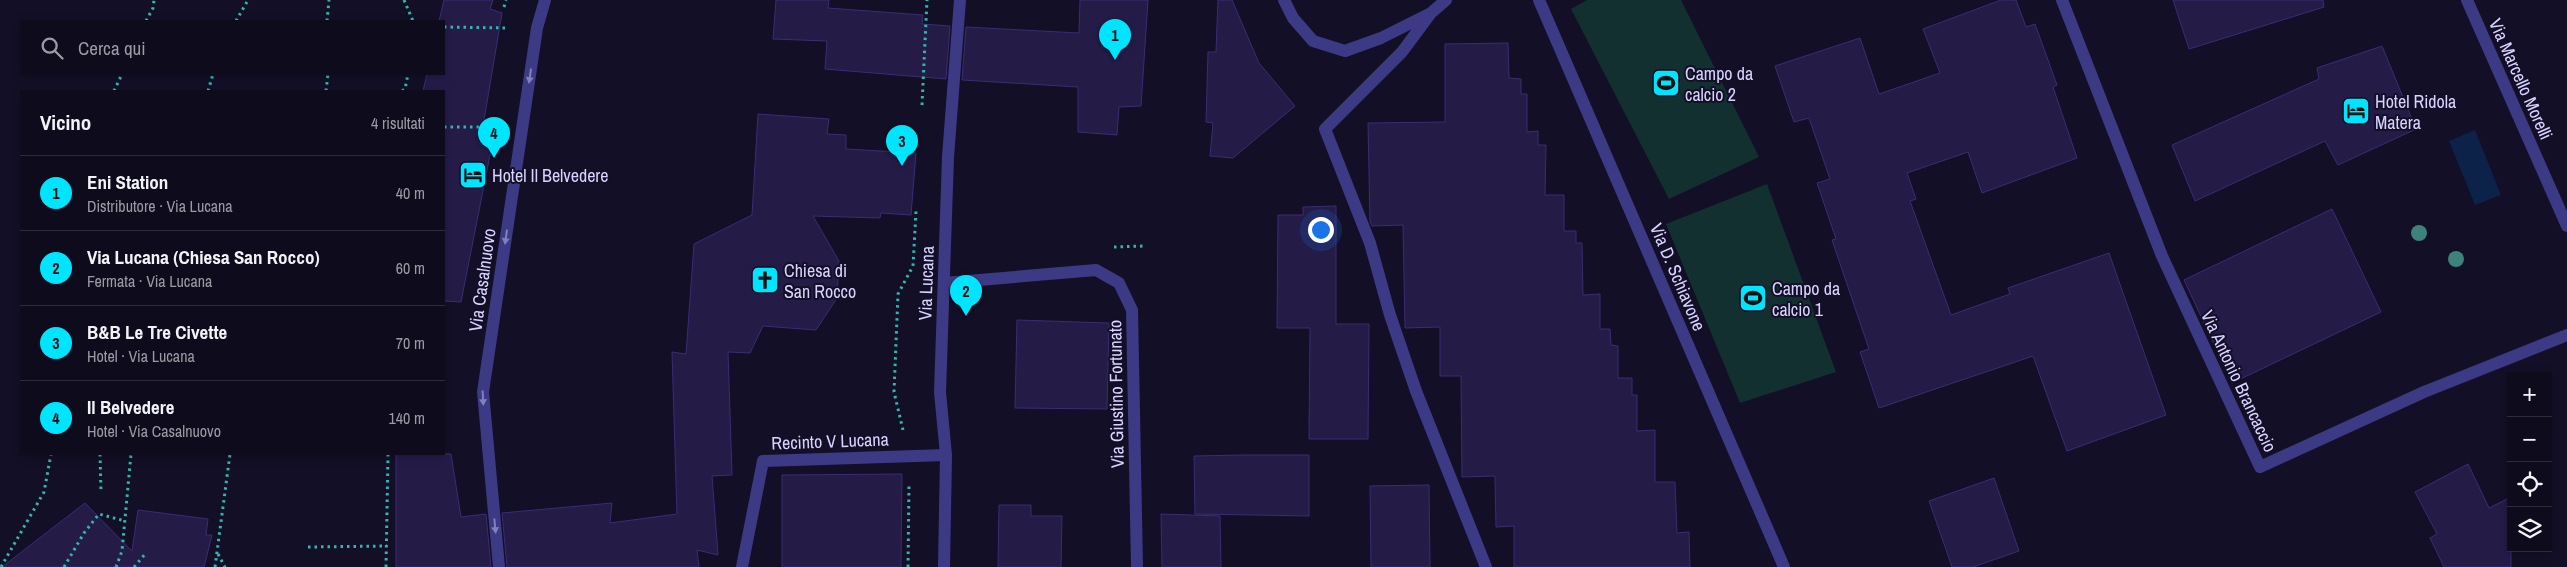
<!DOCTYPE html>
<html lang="it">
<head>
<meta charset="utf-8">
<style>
  :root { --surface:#0e0b1c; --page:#1c1929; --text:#f1f3f6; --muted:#9b9ba3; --line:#2e2b3b; --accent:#00e5ff }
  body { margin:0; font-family:"Archivo Narrow",sans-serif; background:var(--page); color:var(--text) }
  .controls { position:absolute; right:15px; bottom:15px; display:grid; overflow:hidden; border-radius:0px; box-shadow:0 2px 8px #0003 }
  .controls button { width:45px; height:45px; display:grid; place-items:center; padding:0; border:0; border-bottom:1px solid var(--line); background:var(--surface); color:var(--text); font:25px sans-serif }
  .you { position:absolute; left:1320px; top:229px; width:18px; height:18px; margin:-12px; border:4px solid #fff; border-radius:50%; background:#1a73e8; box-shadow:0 0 0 8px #1a73e833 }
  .badge { display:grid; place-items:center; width:32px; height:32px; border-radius:50%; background:var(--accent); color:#111; font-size:16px; font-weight:700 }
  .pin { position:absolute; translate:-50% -41px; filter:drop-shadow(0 1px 2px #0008) }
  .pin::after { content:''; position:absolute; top:26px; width:18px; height:15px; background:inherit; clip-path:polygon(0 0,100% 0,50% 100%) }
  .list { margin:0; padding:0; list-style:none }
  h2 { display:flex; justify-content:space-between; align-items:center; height:65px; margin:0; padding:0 20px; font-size:21px }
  h2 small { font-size:16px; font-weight:400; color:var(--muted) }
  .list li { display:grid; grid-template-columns:32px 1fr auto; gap:15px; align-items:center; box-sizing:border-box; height:75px; padding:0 20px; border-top:1px solid var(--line) }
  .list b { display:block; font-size:19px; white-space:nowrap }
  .list p { margin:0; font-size:16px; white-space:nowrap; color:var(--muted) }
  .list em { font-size:16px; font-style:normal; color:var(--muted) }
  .icon { flex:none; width:28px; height:28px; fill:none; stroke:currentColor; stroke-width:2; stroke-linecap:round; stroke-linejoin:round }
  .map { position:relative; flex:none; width:2567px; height:567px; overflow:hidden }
  .search { position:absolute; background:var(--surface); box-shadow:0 2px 8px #0003; left:20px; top:20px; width:425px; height:55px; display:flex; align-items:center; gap:12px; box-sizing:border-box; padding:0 18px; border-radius:0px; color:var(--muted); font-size:19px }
  .panel { position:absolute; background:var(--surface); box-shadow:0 2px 8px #0003; left:20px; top:90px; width:425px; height:365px; border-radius:0px }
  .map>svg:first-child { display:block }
</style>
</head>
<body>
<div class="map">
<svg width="2567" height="567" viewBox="0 0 2567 567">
  <rect width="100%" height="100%" fill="#130f26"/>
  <path fill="#12302f" d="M1587,0H1681L1759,157L1669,199L1571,9Z
    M1767,184L1836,372L1740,403L1666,224Z"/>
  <path fill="#0c2248" d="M2475,130L2501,195L2475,205L2449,141Z"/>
  <path fill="#241b47" stroke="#3b2d73" d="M444,0H493L490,9L502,13L480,144L492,145L461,302L444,301V91H423L427,74H444V21H439Z
    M776,0H829L828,8L923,15L922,24L950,26L946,79L825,69L827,41L773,39Z
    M1080,0H1148L1141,106L1119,107L1117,135L1078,132V87L962,80L966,27L1079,33Z
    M1218,0H1232L1259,63L1295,106L1233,158L1210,156L1213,123L1206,122L1208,52H1216Z
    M2001,0H2016L2026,27L2035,24L2057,85L2053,87L2077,158L1982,193L1968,152L1907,173L1916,199L1910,201L1951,315L2010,294L2008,288L2109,253L2166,415L2067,451L2033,356L1879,408L1860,352L1869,349L1832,240L1836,239L1817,183L1830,179L1809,118L1794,122L1775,66L1860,38L1879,94L1940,73L1923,29Z
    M2173,0H2323L2324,7L2189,49Z
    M1508,43L1509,78L1521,79V94H1527V132L1538,131V145H1546L1545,195H1564V231H1576V243H1582L1583,295L1600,294V329H1610L1611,345L1618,346V378H1632V395H1637V431L1655,430V482H1675L1677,533L1689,532L1690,567H1514V526L1496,527L1495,476L1462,477L1461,376H1440V327L1405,328L1403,225L1372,226L1370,221L1368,123L1445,122V44Z
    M2382,46L2416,129L2338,165L2325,141L2195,201L2172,145L2319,79L2317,68Z
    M758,114L829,119L827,134L846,135V149L916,153L911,215L881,213L880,218L813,216L839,261L837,298L816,330L763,326L750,353L728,352L732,475L712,476L718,555L697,550L699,567H507L502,513L612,503L610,523L677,514L672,352L686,354L694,244L752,215Z
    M1336,206V324H1369L1368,439H1309L1310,328H1277L1278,215H1303V207Z
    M2332,209L2381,312L2232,383L2184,280Z
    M1017,320L1109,323L1107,409L1015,408Z
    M396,454H451L461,517L486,514L491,567H396Z
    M1242,455H1309V516L1195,514L1194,456Z
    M2468,464L2489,508L2511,497V567H2444L2430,538L2437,534L2415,492Z
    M902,474L901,567H782V475Z
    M1994,478L2019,551L1973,567H1952L1929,501Z
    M1429,485L1430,567H1371L1370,486Z
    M85,503L132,551L138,510L208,519L206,535H212L204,567H2Z
    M999,505H1031V516H1062L1061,567H998Z
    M1161,514L1220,516L1221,567H1162Z"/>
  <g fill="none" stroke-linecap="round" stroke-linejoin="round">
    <path stroke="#2fb8b0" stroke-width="3" stroke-dasharray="2.5 4" stroke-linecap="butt" d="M404,0L413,21
      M504,7L506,0
      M146,21L153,8L154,0
      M236,21L248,0
      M327,21L329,0
      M444,27L509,28
      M114,91L122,74
      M208,91L213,74
      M326,91L328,74
      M402,91L405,89L408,74
      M922,105L927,0
      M444,127H494
      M1114,247L1144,246
      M903,430L894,392L898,294L913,266L916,211
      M100,454L101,493
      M308,547L387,546
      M218,554L225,567
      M1,567L44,492L51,454
      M64,567L84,533L99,514L125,521
      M116,567L122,551L131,454
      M134,567L146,553
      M215,567L230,454
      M386,567L388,454
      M908,567L909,483"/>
    <path stroke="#3d3a85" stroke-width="12" d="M1284,0L1293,18L1313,41L1345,51L1381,38L1431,13L1446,0
      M1539,0L1784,567
      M2062,0L2162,256L2260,467L2424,392L2567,335
      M2467,0L2567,226
      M1431,13L1402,52L1325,129L1370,243L1390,315L1416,391L1486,567
      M944,283L1096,270L1119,283L1132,310L1137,567
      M499,567L483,392L537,28L545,0
      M742,567L763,461L946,455
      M944,567L946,455L940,392L948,157L960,0"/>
  </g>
  <g fill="#3d827b">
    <circle cx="2419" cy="233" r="8"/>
    <circle cx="2456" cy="259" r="8"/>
  </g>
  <defs><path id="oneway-solid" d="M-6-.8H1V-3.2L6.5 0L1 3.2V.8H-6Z" transform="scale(1.25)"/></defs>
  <g fill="#837fbc">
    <use href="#oneway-solid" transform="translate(530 76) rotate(98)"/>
    <use href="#oneway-solid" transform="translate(506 237) rotate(98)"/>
    <use href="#oneway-solid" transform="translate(483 398) rotate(87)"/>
    <use href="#oneway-solid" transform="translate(495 526) rotate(85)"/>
  </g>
  <defs>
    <g id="stadium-square" transform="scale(1.4375)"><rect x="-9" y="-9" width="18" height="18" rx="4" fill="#00e5ff" stroke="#130f26"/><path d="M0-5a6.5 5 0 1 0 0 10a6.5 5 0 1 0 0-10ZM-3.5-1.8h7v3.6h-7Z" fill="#111"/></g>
    <g id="hotel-square" transform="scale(1.4375)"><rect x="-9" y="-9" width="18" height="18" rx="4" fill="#00e5ff" stroke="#130f26"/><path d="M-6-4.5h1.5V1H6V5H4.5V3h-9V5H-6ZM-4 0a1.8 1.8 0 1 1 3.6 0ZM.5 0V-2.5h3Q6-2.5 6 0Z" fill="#111"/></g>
    <g id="church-square" transform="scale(1.4375)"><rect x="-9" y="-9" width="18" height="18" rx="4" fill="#00e5ff" stroke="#130f26"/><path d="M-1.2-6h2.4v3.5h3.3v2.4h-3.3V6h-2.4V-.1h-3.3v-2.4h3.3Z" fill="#111"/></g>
  </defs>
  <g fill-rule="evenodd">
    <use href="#stadium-square" x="1666" y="83"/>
    <use href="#hotel-square" x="2356" y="111"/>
    <use href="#hotel-square" x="473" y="175"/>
    <use href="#church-square" x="765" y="280"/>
    <use href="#stadium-square" x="1753" y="298"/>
  </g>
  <g text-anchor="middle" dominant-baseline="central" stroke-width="4" stroke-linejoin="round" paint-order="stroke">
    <g font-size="18" fill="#d9d4ff" stroke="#130f26" text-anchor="start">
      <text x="1685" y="73">Campo da<tspan x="1685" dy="21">calcio 2</tspan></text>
      <text x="2375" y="101">Hotel Ridola<tspan x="2375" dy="21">Matera</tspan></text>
      <text x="492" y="175">Hotel Il Belvedere</text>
      <text x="784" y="270">Chiesa di<tspan x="784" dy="21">San Rocco</tspan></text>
      <text x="1772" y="288">Campo da<tspan x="1772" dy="21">calcio 1</tspan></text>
    </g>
    <g font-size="18" fill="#d9d4ff" stroke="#130f26">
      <text transform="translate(2521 79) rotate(66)">Via Marcello Morelli</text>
      <text transform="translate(1678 277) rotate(67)">Via D. Schiavone</text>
      <text transform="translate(482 280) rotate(-82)">Via Casalnuovo</text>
      <text transform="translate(926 283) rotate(-88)">Via Lucana</text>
      <text transform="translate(2239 381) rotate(65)">Via Antonio Brancaccio</text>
      <text transform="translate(1116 394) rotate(-91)">Via Giustino Fortunato</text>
      <text transform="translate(830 441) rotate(-2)">Recinto V Lucana</text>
    </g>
  </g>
</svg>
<div class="controls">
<button>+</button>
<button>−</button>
<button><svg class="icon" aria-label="locate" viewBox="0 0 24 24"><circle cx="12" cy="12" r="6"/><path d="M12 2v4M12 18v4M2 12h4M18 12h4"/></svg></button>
<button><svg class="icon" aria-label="layers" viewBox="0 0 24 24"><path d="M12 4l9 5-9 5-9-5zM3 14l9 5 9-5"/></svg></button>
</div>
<div class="you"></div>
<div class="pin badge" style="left:1115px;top:60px">1</div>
<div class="pin badge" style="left:966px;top:316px">2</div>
<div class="pin badge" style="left:902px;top:166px">3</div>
<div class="pin badge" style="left:494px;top:158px">4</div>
<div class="search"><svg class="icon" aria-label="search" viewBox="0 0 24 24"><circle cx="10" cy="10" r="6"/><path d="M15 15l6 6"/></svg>Cerca qui</div>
<section class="panel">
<h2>Vicino<small>4 risultati</small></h2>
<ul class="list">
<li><span class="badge">1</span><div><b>Eni Station</b><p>Distributore · Via Lucana</p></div><em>40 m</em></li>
<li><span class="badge">2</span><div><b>Via Lucana (Chiesa San Rocco)</b><p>Fermata · Via Lucana</p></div><em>60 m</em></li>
<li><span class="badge">3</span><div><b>B&amp;B Le Tre Civette</b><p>Hotel · Via Lucana</p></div><em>70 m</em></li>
<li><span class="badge">4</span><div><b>Il Belvedere</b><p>Hotel · Via Casalnuovo</p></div><em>140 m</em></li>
</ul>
</section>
</div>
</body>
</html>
